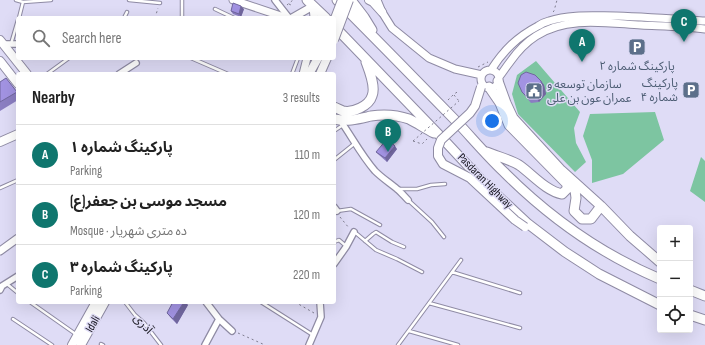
<!DOCTYPE html>
<html lang="en">
<head>
<meta charset="utf-8">
<style>
  :root { --surface:#fff; --page:#f2f2f2; --text:#222; --muted:#767676; --line:#e0e0e0; --accent:#0f766e }
  body { margin:0; font-family:"Sofia Sans Condensed","Noto Sans Arabic",sans-serif; background:var(--page); color:var(--text) }
  .controls { position:absolute; right:12px; bottom:12px; display:grid; overflow:hidden; border-radius:4px; box-shadow:0 4px 16px #0002 }
  .controls button { width:36px; height:36px; display:grid; place-items:center; padding:0; border:0; border-bottom:1px solid var(--line); background:var(--surface); color:var(--text); font:20px sans-serif }
  .you { position:absolute; left:492px; top:121px; width:14px; height:14px; margin:-10px; border:3px solid #fff; border-radius:50%; background:#1a73e8; box-shadow:0 0 0 6px #1a73e833 }
  .badge { display:grid; place-items:center; width:26px; height:26px; border-radius:50%; background:var(--accent); color:#fff; font-size:13px; font-weight:700 }
  .pin { position:absolute; translate:-50% -33px; filter:drop-shadow(0 1px 2px #0008) }
  .pin::after { content:''; position:absolute; top:21px; width:14px; height:12px; background:inherit; clip-path:polygon(0 0,100% 0,50% 100%) }
  .list { margin:0; padding:0; list-style:none }
  h2 { display:flex; justify-content:space-between; align-items:center; height:52px; margin:0; padding:0 16px; font-size:17px }
  h2 small { font-size:13px; font-weight:400; color:var(--muted) }
  .list li { display:grid; grid-template-columns:26px 1fr auto; gap:12px; align-items:center; box-sizing:border-box; height:60px; padding:0 16px; border-top:1px solid var(--line) }
  .list b { display:block; font-size:15px; white-space:nowrap }
  .list p { margin:0; font-size:13px; white-space:nowrap; color:var(--muted) }
  .list em { font-size:13px; font-style:normal; color:var(--muted) }
  .icon { flex:none; width:22px; height:22px; fill:none; stroke:currentColor; stroke-width:2; stroke-linecap:round; stroke-linejoin:round }
  .map { position:relative; flex:none; width:705px; height:345px; overflow:hidden }
  .search { position:absolute; background:var(--surface); box-shadow:0 4px 16px #0002; left:16px; top:16px; width:320px; height:44px; display:flex; align-items:center; gap:10px; box-sizing:border-box; padding:0 14px; border-radius:4px; color:var(--muted); font-size:15px }
  .panel { position:absolute; background:var(--surface); box-shadow:0 4px 16px #0002; left:16px; top:72px; width:320px; height:232px; border-radius:4px }
  .map>svg:first-child { display:block }
</style>
</head>
<body>
<div class="map">
<svg width="705" height="345" viewBox="0 0 705 345">
  <rect width="100%" height="100%" fill="#dfdcf6"/>
  <path fill="#7dc5a1" d="M536,61L580,112L574,128L576,143L586,162L575,172L518,114L512,94L517,75Z
    M655,112L664,140L623,174L592,183V160L583,136L590,114Z
    M701,157L705,161V202L690,191Z"/>
  <g fill="none" stroke-linecap="round" stroke-linejoin="round">
    <g stroke="#8f8ba4" stroke-width="4.5">
      <path id="service" d="M16,0L23,2L51,0
        M129,0L160,3
        M182,0V18
        M215,9L234,18
        M19,18L23,2
        M124,18L127,12
        M11,44L18,20
        M191,58L228,74
        M47,74L69,58
        M292,74L298,58
        M334,131L343,125
        M334,160L354,144
        M0,188L18,180
        M398,189H417L431,185L445,184
        M408,200L432,222L444,237
        M337,211L351,209L380,225
        M354,232L357,234L376,250L397,259L422,272
        M365,241L373,234L376,232L392,242L404,247
        M334,242L339,240L346,246
        M452,272L520,293
        M7,284L18,293
        M30,302L77,335
        M125,302L135,315L144,323L161,345
        M261,302L313,335
        M429,303L520,328
        M13,319L52,345
        M409,331L458,345
        M101,344L103,345
        M398,345L461,260"/>
    </g>
    <g stroke="#8f8ba4" stroke-width="8">
      <path id="minor" d="M275,0L289,18
        M3,44H18
        M119,74L136,63
        M340,120C352,137 361,155 375,171C382,178 390,183 397,189C401,192 404,196 408,200
        M334,207L337,211
        M334,264L346,247L354,232
        M0,290L2,286L18,276
        M206,302L219,319L232,331
        M205,345L219,319
        M309,345L321,317L320,302"/>
    </g>
    <g stroke="#8f8ba4" stroke-width="9">
      <path id="tertiary" d="M233,0L287,18
        M377,0L382,12L392,28L429,58L455,69L482,75
        M292,18L313,6L314,18
        M491,70C504,50 517,37 538,26C541,24 545,22 549,21C570,14 594,16 616,16C646,17 675,19 705,21
        M481 79a9 9 0 1 1 18 0a9 9 0 1 1-18 0Z
        M303,74L307,58
        M499,77C503,72 506,67 510,62C517,52 525,43 536,36C566,16 606,23 641,25C662,26 684,26 705,29
        M0,251L18,238"/>
    </g>
    <g stroke="#8f8ba4" stroke-width="10">
      <path id="secondary" d="M0,142L18,134"/>
    </g>
    <g stroke="#8f8ba4" stroke-width="10">
      <path id="primary" d="M369,0L373,2L382,12
        M0,40L27,74
        M0,61L18,84
        M309,74L318,58
        M320,74L327,58
        M72,345L96,302
        M81,345L105,302"/>
    </g>
    <g stroke="#8f8ba4" stroke-width="11">
      <path id="trunk" d="M307,0L326,18
        M337,0C377,40 417,81 456,121C472,138 487,156 504,172C549,217 601,254 660,279
        M351,0L364,17L372,30
        M334,26L443,139L485,184L527,223L565,252L599,274L660,305
        M498,81L506,103L513,118L560,169L601,206L630,236L660,262
        M334,107C337,108 340,110 343,111C353,113 369,106 372,96C376,87 369,70 366,62
        M334,119C348,122 358,119 371,116C384,114 397,115 409,119C417,123 426,129 434,133
        M487,152C496,156 511,160 519,165C532,174 546,191 562,194L567,189V184L509,125L500,103L489,87
        M567,184L575,190L576,198L574,211L582,219H591L601,206
        M690,290L705,296
        M690,315L705,320"/>
    </g>
    <path stroke="#7f7d8f" stroke-width="1" stroke-dasharray="2 3" stroke-linecap="butt" d="M289,4L293,6
      M287,5L293,0
      M553,12L554,11L557,0
      M155,18L158,8
      M478,67L488,62
      M206,74L210,71
      M454,95L459,101
      M448,100L454,94L459,91
      M413,141L422,144L427,139
      M340,217L349,228
      M295,302L314,313
      M238,333L265,345"/>
    <use href="#service" stroke="#fff" stroke-width="2.5"/>
    <use href="#minor" stroke="#fff" stroke-width="5.5"/>
    <use href="#tertiary" stroke="#fff" stroke-width="7"/>
    <use href="#secondary" stroke="#fff" stroke-width="8"/>
    <use href="#primary" stroke="#fff" stroke-width="8"/>
    <use href="#trunk" stroke="#fff" stroke-width="9"/>
    <g stroke="#8f8ba4" stroke-width="10" stroke-linecap="butt">
      <path id="secondary-bridge" d="M481,87L475,106L470,113L441,140L438,148V156L443,164L470,178L515,220L525,227"/>
    </g>
    <g stroke="#8f8ba4" stroke-width="10" stroke-linecap="butt">
      <path id="primary-bridge" d="M334,21L342,0
        M334,40L349,0"/>
    </g>
    <path stroke="#7f7d8f" stroke-width="1" stroke-dasharray="2 3" stroke-linecap="butt" d="M413,141L459,101"/>
    <use href="#secondary-bridge" stroke="#fff" stroke-width="8"/>
    <use href="#primary-bridge" stroke="#fff" stroke-width="8"/>
  </g>
  <path fill="#8b7ec2" d="M244,9L241,17L233,14L231,11Z
    M6,78L18,93V100L0,111V82Z
    M541,81L544,85L546,94L539,102L531,103L525,96L522,92Z
    M397,149L387,162L379,155L376,152Z
    M188,305L177,324L170,317L167,313Z"/>
  <path fill="#71679e" d="M241,6L244,9L241,17L239,14Z
    M541,81L544,85L546,94L539,102L536,97Z
    M395,146L397,149L387,162L385,158Z
    M184,302H186L188,305L177,324L173,319Z"/>
  <path fill="#a293e2" stroke="#71679e" d="M233,3L241,6L239,14L231,11Z
    M526,72L535,75L541,81L543,90L536,97L528,98L522,92L518,83L521,75Z
    M6,78L17,92L0,102V82Z
    M387,139L395,146L385,158L376,152Z
    M173,302H184L173,319L167,313Z"/>
  <defs>
    <g id="parking-square" transform="scale(0.9)"><rect x="-9" y="-9" width="18" height="18" rx="4" fill="#5c6f8a" stroke="#dfdcf6"/><path d="M-3.5-5.5H1a3.5 3.5 0 0 1 0 7H-1V5.5H-3.5ZM-1-3.4V-.6H.8a1.4 1.4 0 0 0 0-2.8Z" fill="#fff"/></g>
    <g id="civic-square" transform="scale(0.9)"><rect x="-9" y="-9" width="18" height="18" rx="4" fill="#5c6f8a" stroke="#dfdcf6"/><path d="M-.6-6.5H3V-4.5H.6V-3L4-1V1h2V6H-6V1h2V-1L-.6-3ZM-1.2 2.5V6h2.4V2.5Z" fill="#fff"/></g>
  </defs>
  <g fill-rule="evenodd">
    <use href="#parking-square" x="637" y="47"/>
    <use href="#parking-square" x="691" y="90"/>
    <use href="#civic-square" x="534" y="91"/>
  </g>
  <g text-anchor="middle" dominant-baseline="central" stroke-width="3" stroke-linejoin="round" paint-order="stroke">
    <g font-size="12" fill="#4e5e75" stroke="#dfdcf6">
      <text x="637" y="66">پارکینگ شماره ۲</text>
      <text x="678" y="83" text-anchor="end">پارکینگ<tspan x="678" dy="14">شماره ۴</tspan></text>
      <text x="547" y="84" text-anchor="start">سازمان توسعه و<tspan x="547" dy="14">عمران عون بن علی</tspan></text>
    </g>
    <g font-size="12" fill="#14131c" stroke="#dfdcf6">
      <text transform="translate(485 181) rotate(45)">Pasdaran Highway</text>
      <text transform="translate(93 324) rotate(-60)">Idali</text>
      <text transform="translate(143 324) rotate(47)">آذری</text>
    </g>
  </g>
</svg>
<div class="controls">
<button>+</button>
<button>−</button>
<button><svg class="icon" aria-label="locate" viewBox="0 0 24 24"><circle cx="12" cy="12" r="6"/><path d="M12 2v4M12 18v4M2 12h4M18 12h4"/></svg></button>
</div>
<div class="you"></div>
<div class="pin badge" style="left:582px;top:62px">A</div>
<div class="pin badge" style="left:388px;top:152px">B</div>
<div class="pin badge" style="left:684px;top:42px">C</div>
<div class="search"><svg class="icon" aria-label="search" viewBox="0 0 24 24"><circle cx="10" cy="10" r="6"/><path d="M15 15l6 6"/></svg>Search here</div>
<section class="panel">
<h2>Nearby<small>3 results</small></h2>
<ul class="list">
<li><span class="badge">A</span><div><b>پارکینگ شماره ۱</b><p>Parking</p></div><em>110 m</em></li>
<li><span class="badge">B</span><div><b>مسجد موسی بن جعفر(ع)</b><p>Mosque · ده متری شهریار</p></div><em>120 m</em></li>
<li><span class="badge">C</span><div><b>پارکینگ شماره ۳</b><p>Parking</p></div><em>220 m</em></li>
</ul>
</section>
</div>
</body>
</html>
